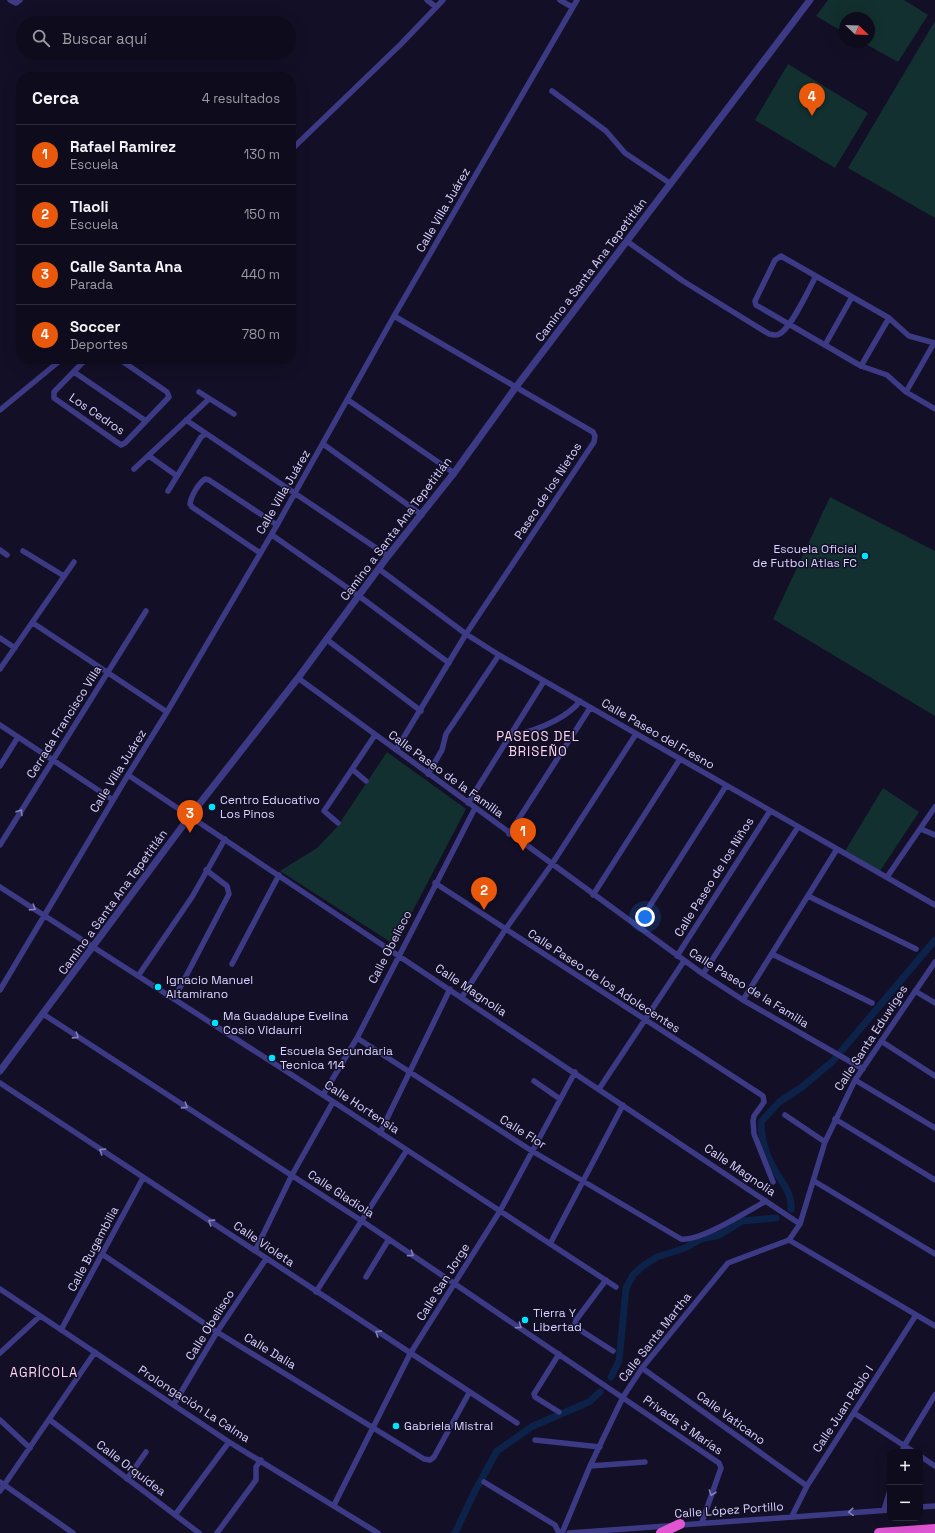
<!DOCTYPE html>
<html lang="es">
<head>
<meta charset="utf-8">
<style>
  :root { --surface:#0e0b1c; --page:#1c1929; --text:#f1f3f6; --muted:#9b9ba3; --line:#2e2b3b; --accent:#ea580c }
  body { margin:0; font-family:"Space Grotesk",sans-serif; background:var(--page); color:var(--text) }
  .controls { position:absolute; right:12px; bottom:12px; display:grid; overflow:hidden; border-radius:8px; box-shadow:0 4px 16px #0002 }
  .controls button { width:36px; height:36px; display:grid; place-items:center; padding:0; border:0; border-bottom:1px solid var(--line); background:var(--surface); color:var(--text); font:20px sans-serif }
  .compass { position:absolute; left:839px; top:12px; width:36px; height:36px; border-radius:50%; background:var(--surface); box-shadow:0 4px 16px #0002; rotate:113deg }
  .you { position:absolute; left:645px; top:917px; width:14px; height:14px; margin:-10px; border:3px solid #fff; border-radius:50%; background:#1a73e8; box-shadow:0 0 0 6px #1a73e833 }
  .badge { display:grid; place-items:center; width:26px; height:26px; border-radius:50%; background:var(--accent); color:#fff; font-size:13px; font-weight:700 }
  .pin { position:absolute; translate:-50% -33px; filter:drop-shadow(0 1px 2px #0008) }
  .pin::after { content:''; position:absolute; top:21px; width:14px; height:12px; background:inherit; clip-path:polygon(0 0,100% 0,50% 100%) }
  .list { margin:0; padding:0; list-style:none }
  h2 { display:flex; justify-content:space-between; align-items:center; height:52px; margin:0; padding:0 16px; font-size:17px }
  h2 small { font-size:13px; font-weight:400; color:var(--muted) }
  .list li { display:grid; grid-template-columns:26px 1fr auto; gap:12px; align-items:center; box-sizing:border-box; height:60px; padding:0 16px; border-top:1px solid var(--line) }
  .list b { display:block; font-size:15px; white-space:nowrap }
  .list p { margin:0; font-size:13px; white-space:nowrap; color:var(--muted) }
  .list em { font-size:13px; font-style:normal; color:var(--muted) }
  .icon { flex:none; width:22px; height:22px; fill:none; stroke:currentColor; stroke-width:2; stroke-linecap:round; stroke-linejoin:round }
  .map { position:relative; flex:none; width:935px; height:1533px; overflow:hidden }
  .search { position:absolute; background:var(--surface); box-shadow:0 4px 16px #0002; left:16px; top:16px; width:280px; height:44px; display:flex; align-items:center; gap:10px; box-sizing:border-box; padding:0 14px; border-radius:22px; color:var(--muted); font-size:15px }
  .panel { position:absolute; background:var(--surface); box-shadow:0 4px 16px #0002; left:16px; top:72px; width:280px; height:292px; border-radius:16px }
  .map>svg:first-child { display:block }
</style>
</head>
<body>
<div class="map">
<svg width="935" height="1533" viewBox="0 0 935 1533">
  <rect width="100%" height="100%" fill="#130f26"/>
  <path fill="#12302f" d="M828,0H904L928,15L898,62L862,42H869V18H845V33L816,16Z
    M935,21V218L848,168Z
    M788,64L868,113L835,168L755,120Z
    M830,497L935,551V716L773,619Z
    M387,752L466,809L395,945L280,871L317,848L337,827Z
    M883,788L919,812L880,871L845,851Z"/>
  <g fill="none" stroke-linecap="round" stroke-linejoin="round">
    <path stroke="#0c2248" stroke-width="7" d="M791,1209C793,1193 780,1181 773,1167C766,1154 761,1137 761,1122L779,1102L802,1087L833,1061L935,940
      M611,1377L619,1361L626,1288L633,1275L643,1266L657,1257L685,1248L701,1239L719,1235L742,1221L776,1218
      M455,1533L475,1491L497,1451L533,1426L589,1402L600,1392"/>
    <path stroke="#3d3a85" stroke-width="5.5" d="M10,0L16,3L20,0
      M427,0L436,7
      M560,0L572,7
      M552,91L606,131L625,153L671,184
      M291,150L401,44L443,0
      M628,242L683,281L769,334C774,335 777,336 781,333C793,324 808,291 816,276
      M394,316L593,432L595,436L594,442L466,634L396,750
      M935,343L909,336L889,318L781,256L775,260L755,301L756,305L861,366L887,375L906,392L935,409
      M825,345L852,297
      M86,359L54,392V398L121,445L125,443L169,397L167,392L119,359
      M861,366L889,318
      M74,372L146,421
      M199,392L234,414
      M906,392L934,343
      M348,400L454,473
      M0,410L62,359
      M186,420L388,556
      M323,444L422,515
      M149,456L177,476
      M134,469L209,399
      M168,491L201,437L206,434
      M272,535L359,596L449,663
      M0,550L7,555
      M23,551L64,576
      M260,553L192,507L190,504C191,496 198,484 205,479L209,480L277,525
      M379,569L466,634L499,655L935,905
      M33,623L167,712
      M0,638L15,648
      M326,639L421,711
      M0,669L74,562
      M298,678L703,974L743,1000L863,1069
      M0,725L113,800
      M511,737C533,731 566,720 580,701
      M0,766L18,737
      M352,769L366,781
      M428,774L442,750L446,734L499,655
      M128,775L800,1224
      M468,803L544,681
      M338,823L324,811L375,735
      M921,829L935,835
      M509,834L590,708
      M0,845L146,611
      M887,877L935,807
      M435,883L763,1096L764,1102L754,1116L753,1121L754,1134L773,1182
      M0,887L323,1095L616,1287
      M593,895L680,759
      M808,896L916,949
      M637,926L726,786
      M772,954L872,1003
      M677,956L770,811
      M232,964L279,875
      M703,974L798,827
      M138,976L192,897L225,839
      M0,990L128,775L167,712L277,525L394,316L577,0
      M915,991L935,1003
      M462,997L505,930L552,864L636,734
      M174,999L229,894L227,886L206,870
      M743,1000L837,849
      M43,1014L362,1221L719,1463L721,1468L702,1522
      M357,1038L532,1151L681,1239C700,1242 748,1211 766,1201
      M881,1041L935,1076
      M855,1080L935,1128
      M534,1081L560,1099
      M0,1083L517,1423
      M599,1089L684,961
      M323,1095L357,1038L475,808
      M785,1115L825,1142
      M835,1119L935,1180
      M380,1133L450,989
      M814,1181L935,1254
      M789,1240L800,1224L825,1142L855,1080L935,962
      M789,1240L935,1326
      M550,1244L623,1105
      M255,1251L292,1175L333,1102
      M102,1254L217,1332L424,1459L430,1460L434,1457L469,1393
      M366,1277L389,1239
      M606,1280L576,1320L575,1324L577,1328L613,1351
      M0,1289L229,1442L378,1533
      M316,1292L407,1150
      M61,1330L143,1178
      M0,1353L40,1316
      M642,1368L807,1486
      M174,1404L217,1332L266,1259
      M559,1412L535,1397L534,1394L559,1354
      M854,1413L914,1452
      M0,1420L30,1448
      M50,1420L199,1533
      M535,1440L600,1447
      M902,1452L904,1446L935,1395
      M920,1456L935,1466
      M590,1466L645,1462
      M127,1479L146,1452
      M0,1482L73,1533
      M484,1482L555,1525L559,1533
      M0,1491L95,1352
      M334,1505L410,1354L500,1211L575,1072
      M920,1507L935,1506
      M884,1510L890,1490
      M175,1515L229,1442
      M792,1516L807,1486L916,1315
      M217,1533L256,1480V1467L261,1460
      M562,1533L590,1466L623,1397L642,1368L728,1263L789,1240
      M569,1533L890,1510"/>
    <path stroke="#3d3a85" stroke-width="7" d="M0,1071L190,816L298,678L388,556L454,473L516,387L810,0"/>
    <path stroke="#e055d1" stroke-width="10" d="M661,1533L680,1524
      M879,1533L935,1529"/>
  </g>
  <defs><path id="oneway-chevron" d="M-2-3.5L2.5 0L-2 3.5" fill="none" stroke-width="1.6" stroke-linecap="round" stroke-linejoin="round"/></defs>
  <g stroke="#837fbc">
    <use href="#oneway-chevron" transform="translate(20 812) rotate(-58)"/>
    <use href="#oneway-chevron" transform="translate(33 908) rotate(32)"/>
    <use href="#oneway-chevron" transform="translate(76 1036) rotate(33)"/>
    <use href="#oneway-chevron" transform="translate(185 1106) rotate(33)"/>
    <use href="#oneway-chevron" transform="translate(102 1151) rotate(-147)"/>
    <use href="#oneway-chevron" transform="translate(211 1222) rotate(-147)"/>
    <use href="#oneway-chevron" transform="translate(411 1254) rotate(34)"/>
    <use href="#oneway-chevron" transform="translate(519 1326) rotate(34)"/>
    <use href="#oneway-chevron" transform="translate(378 1333) rotate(-147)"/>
    <use href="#oneway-chevron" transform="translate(712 1493) rotate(109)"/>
    <use href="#oneway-chevron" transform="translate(851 1512) rotate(176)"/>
  </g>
  <g fill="#00e5ff" stroke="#130f26" stroke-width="1.5">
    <circle cx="865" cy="556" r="4"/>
    <circle cx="212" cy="807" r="4"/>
    <circle cx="158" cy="987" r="4"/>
    <circle cx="215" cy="1023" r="4"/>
    <circle cx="272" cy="1058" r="4"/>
    <circle cx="525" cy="1320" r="4"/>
    <circle cx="396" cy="1426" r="4"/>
  </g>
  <g text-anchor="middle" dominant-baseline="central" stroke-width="3" stroke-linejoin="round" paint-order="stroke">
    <g font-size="12" fill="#d9d4ff" stroke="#130f26">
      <text transform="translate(443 210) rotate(-60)">Calle Villa Juárez</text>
      <text transform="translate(591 270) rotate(-53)">Camino a Santa Ana Tepetitlán</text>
      <text transform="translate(97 414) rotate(34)">Los Cedros</text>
      <text transform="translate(548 491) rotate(-57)">Paseo de los Nietos</text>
      <text transform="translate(283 492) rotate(-60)">Calle Villa Juárez</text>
      <text transform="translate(396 529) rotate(-53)">Camino a Santa Ana Tepetitlán</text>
      <text transform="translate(64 722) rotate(-58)">Cerrada Francisco Villa</text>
      <text transform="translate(658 734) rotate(30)">Calle Paseo del Fresno</text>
      <text transform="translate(118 771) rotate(-58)">Calle Villa Juárez</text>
      <text transform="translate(446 774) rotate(36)">Calle Paseo de la Familia</text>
      <text transform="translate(714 877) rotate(-58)">Calle Paseo de los Niños</text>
      <text transform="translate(113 902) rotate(-54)">Camino a Santa Ana Tepetitlán</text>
      <text transform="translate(390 947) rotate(-63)">Calle Obelisco</text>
      <text transform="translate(604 981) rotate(33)">Calle Paseo de los Adolecentes</text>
      <text transform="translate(749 988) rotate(32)">Calle Paseo de la Familia</text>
      <text transform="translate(471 990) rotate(34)">Calle Magnolia</text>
      <text transform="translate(871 1038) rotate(-57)">Calle Santa Eduwiges</text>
      <text transform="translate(362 1107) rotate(33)">Calle Hortensia</text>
      <text transform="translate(523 1132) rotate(32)">Calle Flor</text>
      <text transform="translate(740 1170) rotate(34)">Calle Magnolia</text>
      <text transform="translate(341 1194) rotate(33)">Calle Gladiola</text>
      <text transform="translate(264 1244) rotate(34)">Calle Violeta</text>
      <text transform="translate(93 1249) rotate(-62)">Calle Bugambilia</text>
      <text transform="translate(443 1282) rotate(-58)">Calle San Jorge</text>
      <text transform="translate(210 1325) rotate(-58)">Calle Obelisco</text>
      <text transform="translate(655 1337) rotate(-52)">Calle Santa Martha</text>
      <text transform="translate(270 1351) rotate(31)">Calle Dalia</text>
      <text transform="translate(194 1404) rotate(33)">Prolongación La Calma</text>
      <text transform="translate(843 1409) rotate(-57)">Calle Juan Pablo I</text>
      <text transform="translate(731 1418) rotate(36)">Calle Vaticano</text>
      <text transform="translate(683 1425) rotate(35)">Privada 3 Marías</text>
      <text transform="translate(131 1468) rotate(37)">Calle Orquídea</text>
      <text transform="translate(729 1510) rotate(-4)">Calle López Portillo</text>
    </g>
    <g font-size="12" fill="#d9d4ff" stroke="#130f26" text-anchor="start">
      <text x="857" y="549" text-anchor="end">Escuela Oficial<tspan x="857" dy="14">de Futbol Atlas FC</tspan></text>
      <text x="220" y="800">Centro Educativo<tspan x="220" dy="14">Los Pinos</tspan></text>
      <text x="166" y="980">Ignacio Manuel<tspan x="166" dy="14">Altamirano</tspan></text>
      <text x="223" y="1016">Ma Guadalupe Evelina<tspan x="223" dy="14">Cosio Vidaurri</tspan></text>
      <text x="280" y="1051">Escuela Secundaria<tspan x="280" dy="14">Tecnica 114</tspan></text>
      <text x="533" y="1313">Tierra Y<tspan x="533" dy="14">Libertad</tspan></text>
      <text x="404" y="1426">Gabriela Mistral</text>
    </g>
    <g font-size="13" letter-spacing="1" fill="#ffd6f0" stroke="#130f26">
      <text x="538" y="736">PASEOS DEL<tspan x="538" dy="15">BRISEÑO</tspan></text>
      <text x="44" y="1372">AGRÍCOLA</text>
    </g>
  </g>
</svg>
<div class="controls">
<button>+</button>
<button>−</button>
</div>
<svg class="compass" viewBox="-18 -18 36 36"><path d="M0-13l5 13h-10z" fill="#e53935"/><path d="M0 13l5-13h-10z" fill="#9b9ba3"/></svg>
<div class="you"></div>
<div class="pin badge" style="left:523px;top:851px">1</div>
<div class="pin badge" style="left:484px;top:910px">2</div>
<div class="pin badge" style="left:190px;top:833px">3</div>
<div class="pin badge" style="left:812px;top:116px">4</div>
<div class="search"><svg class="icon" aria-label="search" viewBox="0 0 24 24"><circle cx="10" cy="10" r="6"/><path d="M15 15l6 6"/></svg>Buscar aquí</div>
<section class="panel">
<h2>Cerca<small>4 resultados</small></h2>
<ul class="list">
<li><span class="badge">1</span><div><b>Rafael Ramirez</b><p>Escuela</p></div><em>130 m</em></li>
<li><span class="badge">2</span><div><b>Tlaoli</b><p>Escuela</p></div><em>150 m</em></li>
<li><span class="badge">3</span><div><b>Calle Santa Ana</b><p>Parada</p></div><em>440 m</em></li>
<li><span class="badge">4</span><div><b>Soccer</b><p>Deportes</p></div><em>780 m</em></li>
</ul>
</section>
</div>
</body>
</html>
